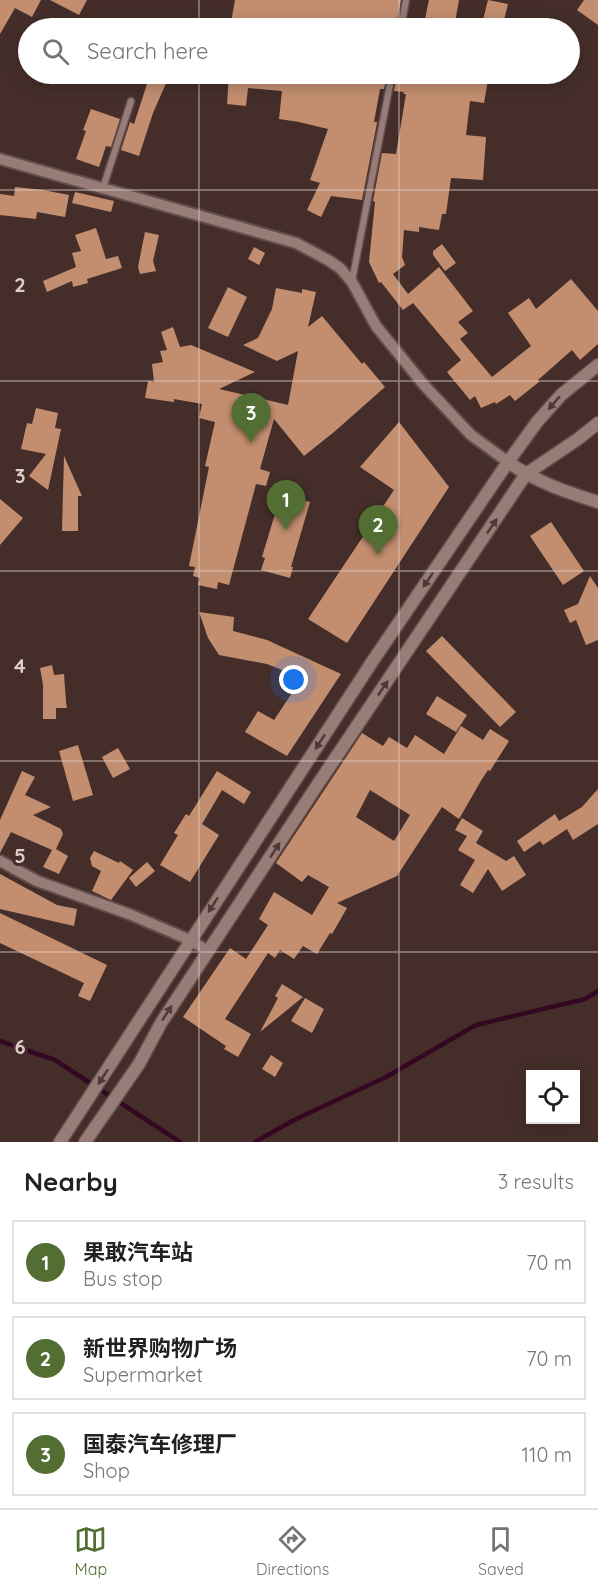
<!DOCTYPE html>
<html lang="en">
<head>
<meta charset="utf-8">
<style>
  :root { --surface:#fff; --page:#f2f2f2; --text:#202124; --muted:#757577; --line:#e0e0e0; --accent:#526e32 }
  body { margin:0; font-family:Quicksand,"Noto Sans SC",sans-serif; background:var(--page); color:var(--text) }
  .controls { position:absolute; right:18px; bottom:18px; display:grid; overflow:hidden; border-radius:0px; box-shadow:0 3px 15px #0003 }
  .controls button { width:54px; height:54px; display:grid; place-items:center; padding:0; border:0; border-bottom:2px solid var(--line); background:var(--surface); color:var(--text); font:30px sans-serif }
  .you { position:absolute; left:294px; top:680px; width:21px; height:21px; margin:-15px; border:4px solid #fff; border-radius:50%; background:#1a73e8; box-shadow:0 0 0 9px #1a73e833 }
  .badge { display:grid; place-items:center; width:39px; height:39px; border-radius:50%; background:var(--accent); color:#fff; font-size:20px; font-weight:700 }
  .pin { position:absolute; translate:-50% -50px; filter:drop-shadow(0 2px 3px #0008) }
  .pin::after { content:''; position:absolute; top:32px; width:21px; height:18px; background:inherit; clip-path:polygon(0 0,100% 0,50% 100%) }
  .list { margin:0; padding:0; list-style:none }
  h2 { display:flex; justify-content:space-between; align-items:center; height:78px; margin:0; padding:0 24px; font-size:26px }
  h2 small { font-size:20px; font-weight:400; color:var(--muted) }
  .list li { display:grid; grid-template-columns:39px 1fr auto; gap:18px; align-items:center; box-sizing:border-box; height:84px; margin:0 12px 12px; padding:0 12px; border:2px solid var(--line); border-radius:0px }
  .list b { display:block; font-size:22px; white-space:nowrap }
  .list p { margin:0; font-size:20px; white-space:nowrap; color:var(--muted) }
  .list em { font-size:20px; font-style:normal; color:var(--muted) }
  .icon { flex:none; width:33px; height:33px; fill:none; stroke:currentColor; stroke-width:2; stroke-linecap:round; stroke-linejoin:round }
  .map { position:relative; flex:none; width:598px; height:1142px; overflow:hidden }
  .search { position:absolute; background:var(--surface); box-shadow:0 3px 15px #0003; left:18px; right:18px; top:18px; height:66px; display:flex; align-items:center; gap:15px; box-sizing:border-box; padding:0 21px; border-radius:33px; color:var(--muted); font-size:22px }
  .sheet { height:366px; background:var(--surface) }
  nav { display:flex; justify-content:space-around; align-items:center; box-sizing:border-box; height:84px; border-top:2px solid var(--line); background:var(--surface); font-size:16px; color:var(--muted) }
  nav a { display:grid; justify-items:center; gap:3px }
  nav .on { color:var(--accent) }
  .map>svg:first-child { display:block }
</style>
</head>
<body>
<div class="map">
<svg width="598" height="1142" viewBox="0 0 598 1142">
  <rect width="100%" height="100%" fill="#452e2a"/>
  <g fill="none" stroke-linecap="round" stroke-linejoin="round">
    <path stroke="#350822" stroke-width="4.5" d="M0,1041L55,1060L180,1142
      M255,1142L294,1120L386,1077L476,1025L585,999L598,991"/>
  </g>
  <path fill="#c38e70" fill-rule="evenodd" d="M0,0H41L32,17L15,8L0,34Z
    M50,0H87L79,15Z
    M235,0H401L396,26L390,25L389,28H230Z
    M429,0H459L454,28H423Z
    M488,0L508,4L502,28H481Z
    M584,0H598V25L577,10Z
    M130,74H170L153,113L139,156L121,150L130,122L134,124L147,84Z
    M229,74H387L384,89H380L374,122H377L376,128L362,200L331,196L321,217L307,210L320,183L310,180L328,129L299,122L279,119L282,91L248,88L246,106L227,104Z
    M397,74H489L484,103L470,101L466,135L486,137L483,180L451,178L446,214H442L439,230L419,227V232L404,230L402,257L405,265L393,274L408,294L439,267L473,311L458,322L468,333L460,339L492,377L531,346L508,313L529,298L536,309L571,279L598,311V344L580,360L572,350L538,380L539,382L515,401L510,395L496,404L495,402L481,408L475,396L470,400L447,372L461,360L413,303L403,310L381,282L379,283L369,262L375,202L373,201L382,153L396,154L406,94H403L404,92L394,91Z
    M91,109L120,119L111,147L106,146L99,167L76,159L86,131L83,130Z
    M15,187L43,190L69,195L65,217L37,212L36,219L0,215V194L14,196Z
    M75,192L114,201L111,212L72,203Z
    M96,228L106,259L118,256L122,268L87,279L88,283L73,287L72,281L47,292L43,281L76,267L72,253L81,251L75,235Z
    M145,232L159,235L153,261L156,271L140,274L138,267Z
    M442,244L456,263L445,271L433,255V251Z
    M254,247L265,253L259,265L248,259Z
    M228,287L247,297L228,337L208,328Z
    M276,288L302,293V289L316,292L308,327L322,316L362,364L364,362L385,387L334,432L304,456L274,419L260,469L270,472L266,486L256,484L229,585L218,582L217,589L198,585L200,578L193,576L195,567L189,566L209,467L205,466L215,422L199,418L202,404L174,399V402L145,398L148,381L154,382L152,364L163,362L160,351L167,350L161,332L173,327L180,347L191,345L255,372L219,389L288,405L298,351L277,361L243,345L258,338L272,309Z
    M36,408L58,413L55,428L61,429L48,490L29,476L46,454L21,449L27,423L32,424Z
    M399,422L449,487L347,643L308,619L394,490L360,467Z
    M64,456L82,496H78V531H62Z
    M281,494L310,502L291,567H293L290,578L261,570L265,558L262,557Z
    M0,499L23,518L0,545Z
    M551,522L584,571L563,585L530,536Z
    M590,576L598,588V640L586,645L576,620L570,623L564,610L578,604Z
    M199,612L234,617L233,631L267,640L341,674L287,756L245,732L258,711L274,720L302,678L267,664L219,655L208,638Z
    M442,636L516,712L500,727L426,651Z
    M52,665L54,675L64,674L66,702L67,708H56V719H43V685L40,668Z
    M437,696L467,715L456,732L426,714Z
    M461,726L483,740L490,729L509,741L490,771L488,770L482,779L459,819L442,807L397,876L337,903L347,908L332,934L330,933L317,954L303,946L294,959L280,950L275,958L268,953L225,1019L251,1034L238,1057L224,1049L226,1046L183,1017L230,948L246,959L268,925L259,919L274,892L312,915L329,887L308,875L302,882L276,863L362,733L383,746L389,737L407,748L415,735L444,754ZM370,790L410,815L394,841L356,817Z
    M78,745L93,795L73,801L59,751Z
    M118,748L130,769L113,778L102,757Z
    M22,771L35,777L25,795L51,807L33,815L61,829L63,834L56,849L68,856L59,874L43,867L52,850L11,832L0,853V820Z
    M217,771L251,792L244,804L222,790L202,824L219,835L190,882L160,865L178,835L174,833L186,814L189,816Z
    M598,789V824L573,840L567,829L543,845L540,841L524,852L517,841L555,814L559,821L582,807Z
    M462,818L483,831L476,843L506,861L514,856L526,875L502,891L488,869L473,893L460,885L475,860L458,850L467,836L455,830Z
    M94,851L119,863L120,861L133,870L111,900L92,891L101,871L92,866L90,858Z
    M147,862L155,871L136,887L129,878Z
    M0,874L57,905L77,909L74,926L0,909Z
    M0,913L107,965L90,1001L78,996L84,983L0,943Z
    M282,984L303,997L260,1032L278,998L275,996Z
    M305,998L324,1009L312,1033L291,1021Z
    M271,1055L283,1063L275,1077L262,1069Z"/>
  <g fill="none" stroke-linecap="round" stroke-linejoin="round">
    <g stroke="#604d4a" stroke-width="9">
      <path id="minor" d="M401,28L406,0
        M103,188L131,101
        M352,281L392,74"/>
    </g>
    <g stroke="#604d4a" stroke-width="14">
      <path id="tertiary" d="M0,159L296,243L328,260L340,268L352,282L376,326L424,385L471,435L508,462
        M0,861L37,881L129,914L190,940L208,951"/>
    </g>
    <g stroke="#604d4a" stroke-width="15">
      <path id="secondary" d="M508,462C536,482 566,492 598,502
        M60,1142L372,662L508,462L537,422L561,395L598,365
        M85,1142L139,1064L161,1023L318,784L526,474L578,439L598,423"/>
    </g>
    <use href="#minor" stroke="#977c77" stroke-width="6"/>
    <use href="#tertiary" stroke="#977c77" stroke-width="10"/>
    <use href="#secondary" stroke="#977c77" stroke-width="12"/>
  </g>
  <defs><path id="oneway-solid" d="M-6-.8H1V-3.2L6.5 0L1 3.2V.8H-6Z" transform="scale(1.5)"/></defs>
  <g fill="#513a36">
    <use href="#oneway-solid" transform="translate(554 403) rotate(131)"/>
    <use href="#oneway-solid" transform="translate(492 526) rotate(-56)"/>
    <use href="#oneway-solid" transform="translate(428 580) rotate(124)"/>
    <use href="#oneway-solid" transform="translate(383 688) rotate(-56)"/>
    <use href="#oneway-solid" transform="translate(320 742) rotate(123)"/>
    <use href="#oneway-solid" transform="translate(275 850) rotate(-57)"/>
    <use href="#oneway-solid" transform="translate(213 905) rotate(123)"/>
    <use href="#oneway-solid" transform="translate(167 1013) rotate(-57)"/>
    <use href="#oneway-solid" transform="translate(103 1077) rotate(123)"/>
  </g>
  <path fill="none" stroke="#dccdca" stroke-width="1.5" stroke-opacity="0.55" d="M199,0V28M399,0V28M199,74V1142M399,74V1142M0,190H598M0,381H598M0,571H598M0,761H598M0,952H598"/>
  <g font-size="20" text-anchor="middle" font-weight="bold" fill="#dccdca" stroke="#452e2a" stroke-width="6" stroke-linejoin="round" paint-order="stroke">
    <text x="20" y="292">2</text>
    <text x="20" y="483">3</text>
    <text x="20" y="673">4</text>
    <text x="20" y="863">5</text>
    <text x="20" y="1054">6</text>
  </g>
</svg>
<div class="controls">
<button><svg class="icon" aria-label="locate" viewBox="0 0 24 24"><circle cx="12" cy="12" r="6"/><path d="M12 2v4M12 18v4M2 12h4M18 12h4"/></svg></button>
</div>
<div class="you"></div>
<div class="pin badge" style="left:286px;top:530px">1</div>
<div class="pin badge" style="left:378px;top:555px">2</div>
<div class="pin badge" style="left:251px;top:443px">3</div>
<div class="search"><svg class="icon" aria-label="search" viewBox="0 0 24 24"><circle cx="10" cy="10" r="6"/><path d="M15 15l6 6"/></svg>Search here</div>
</div>
<section class="sheet">
<h2>Nearby<small>3 results</small></h2>
<ul class="list">
<li><span class="badge">1</span><div><b>果敢汽车站</b><p>Bus stop</p></div><em>70 m</em></li>
<li><span class="badge">2</span><div><b>新世界购物广场</b><p>Supermarket</p></div><em>70 m</em></li>
<li><span class="badge">3</span><div><b>国泰汽车修理厂</b><p>Shop</p></div><em>110 m</em></li>
</ul>
</section>
<nav>
<a class="on"><svg class="icon" aria-label="map" viewBox="0 0 24 24"><path d="M3 6l6-2 6 2 6-2v14l-6 2-6-2-6 2zM9 4v14M15 6v14"/></svg>Map</a>
<a><svg class="icon" aria-label="directions" viewBox="0 0 24 24"><path d="M12 3l9 9-9 9-9-9zM9 14v-3h6M13 9l2 2-2 2"/></svg>Directions</a>
<a><svg class="icon" aria-label="saved" viewBox="0 0 24 24"><path d="M7 4h10v16l-5-4-5 4z"/></svg>Saved</a>
</nav>
</body>
</html>
